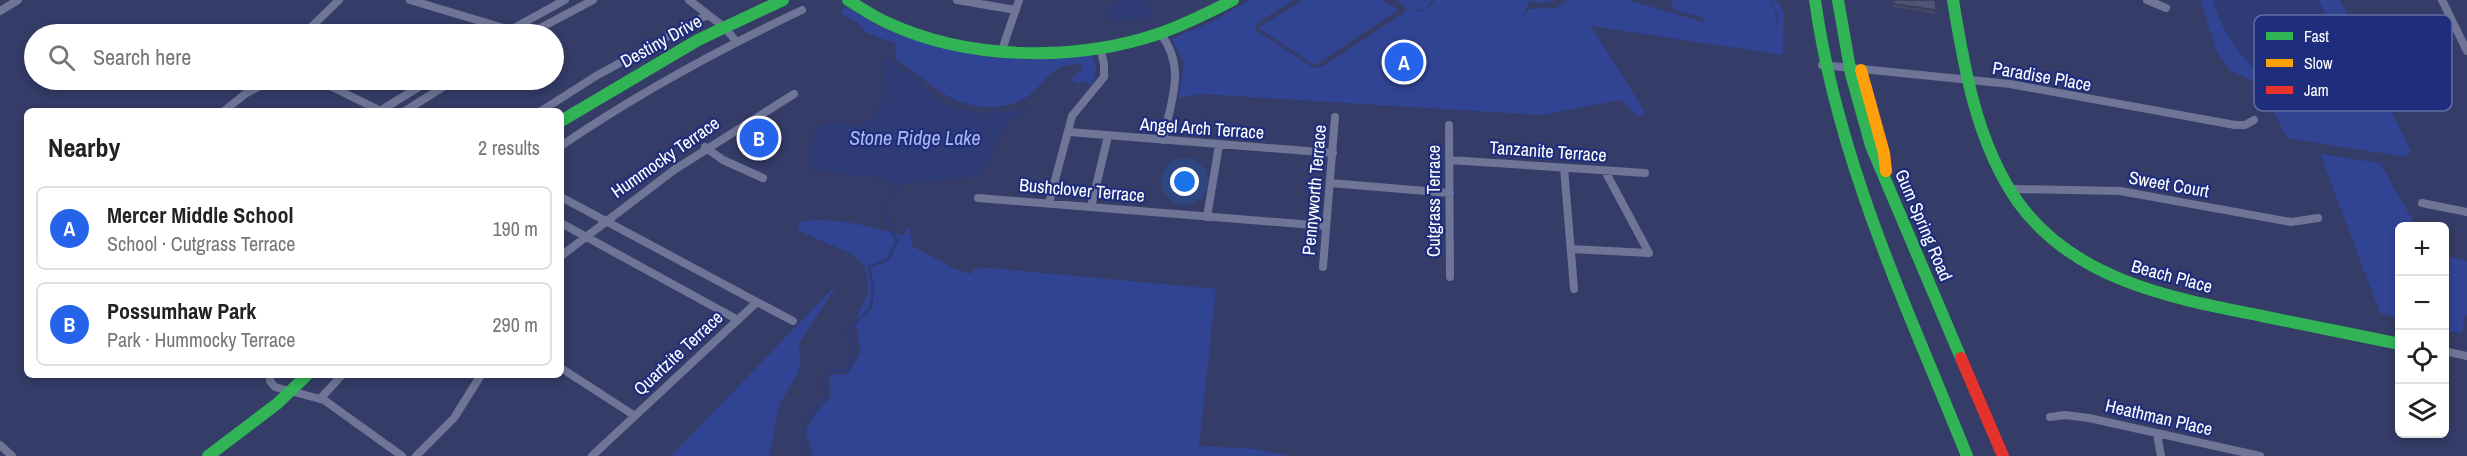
<!DOCTYPE html>
<html lang="en">
<head>
<meta charset="utf-8">
<style>
  :root { --surface:#fff; --page:#f6f6f6; --text:#222; --muted:#767676; --line:#e0e0e0; --accent:#2563eb }
  body { margin:0; font-family:"Archivo Narrow",sans-serif; background:var(--page); color:var(--text) }
  .controls { position:absolute; right:18px; bottom:18px; display:grid; overflow:hidden; border-radius:9px; box-shadow:0 3px 9px #0003 }
  .controls button { width:54px; height:54px; display:grid; place-items:center; padding:0; border:0; border-bottom:2px solid var(--line); background:var(--surface); color:var(--text); font:30px sans-serif }
  .you { position:absolute; left:1185px; top:182px; width:21px; height:21px; margin:-15px; border:4px solid #fff; border-radius:50%; background:#1a73e8; box-shadow:0 0 0 9px #1a73e833 }
  .badge { display:grid; place-items:center; width:39px; height:39px; border-radius:50%; background:var(--accent); color:#fff; font-size:20px; font-weight:700 }
  .pin { position:absolute; translate:-50% -50%; border:3px solid #fff; box-shadow:0 2px 6px #0006 }
  .list { margin:0; padding:0; list-style:none }
  h2 { display:flex; justify-content:space-between; align-items:center; height:78px; margin:0; padding:0 24px; font-size:26px }
  h2 small { font-size:20px; font-weight:400; color:var(--muted) }
  .list li { display:grid; grid-template-columns:39px 1fr auto; gap:18px; align-items:center; box-sizing:border-box; height:84px; margin:0 12px 12px; padding:0 12px; border:2px solid var(--line); border-radius:9px }
  .list b { display:block; font-size:22px; white-space:nowrap }
  .list p { margin:0; font-size:20px; white-space:nowrap; color:var(--muted) }
  .list em { font-size:20px; font-style:normal; color:var(--muted) }
  .icon { flex:none; width:33px; height:33px; fill:none; stroke:currentColor; stroke-width:2; stroke-linecap:round; stroke-linejoin:round }
  .map { position:relative; flex:none; width:2467px; height:456px; overflow:hidden }
  .search { position:absolute; background:var(--surface); box-shadow:0 3px 9px #0003; left:24px; top:24px; width:540px; height:66px; display:flex; align-items:center; gap:15px; box-sizing:border-box; padding:0 21px; border-radius:33px; color:var(--muted); font-size:22px }
  .panel { position:absolute; background:var(--surface); box-shadow:0 3px 9px #0003; left:24px; top:108px; width:540px; height:270px; border-radius:9px }
  .map>svg:first-child { display:block }
</style>
</head>
<body>
<div class="map">
<svg width="2467" height="456" viewBox="0 0 2467 456">
  <rect width="100%" height="100%" fill="#343c67"/>
  <path fill="#314494" d="M1250,0H1293L1256,24L1255,30L1314,68L1324,66L1405,12V6L1397,0H1432L1425,9L1409,11C1422,12 1427,10 1435,0H1554L1542,3L1529,1L1522,18L1528,9L1556,8L1568,0H1627L1703,22L1704,18L1675,10L1671,5L1672,0H1770L1777,17L1775,32L1778,17L1772,0H1776L1784,12L1783,55L1591,26L1645,112L1638,117L1621,100L1542,115L1201,94L1179,98L1184,63L1172,39L1213,21Z
    M1303,0H1382L1398,10L1315,65L1258,28Z
    M2200,0H2340L2411,152L2406,157L2287,138L2273,111L2265,87L2230,70L2217,53Z
    M847,7L877,25L900,35L983,56L1090,53L1093,55L1092,57C1098,66 1097,75 1091,85L1082,81L1079,84L1071,80L1083,67L1079,63C1073,65 1066,65 1061,67C1047,73 1039,89 1027,97C1014,105 1001,107 987,107C945,105 929,79 895,59L897,44L865,32L859,24L841,13L842,9Z
    M2320,154L2380,163L2416,226H2400L2399,319L2380,313Z
    M813,220C844,219 873,227 903,236L909,225L912,246L955,269L970,274L975,269L989,268L1216,289L1199,446L1256,449L1289,456H813L806,432L814,416L831,396L829,378L833,374L842,375L848,373L861,352L856,326L859,312L869,292L865,266L852,254L797,230L801,222Z
    M2444,255L2467,261V315L2465,316L2462,333L2445,330Z
    M839,282L798,344C807,372 790,381 780,405C774,421 774,440 769,456H671Z"/>
  <path fill="#2f3b75" d="M1119,0H1154L1147,1L1152,13L1148,17V20L1132,19L1123,22L1106,16L1104,12Z
    M2213,0H2318L2324,10L2326,22L2301,50L2289,78L2281,87L2278,86C2271,80 2262,76 2255,70C2235,52 2220,25 2213,0Z
    M883,57H888C896,67 907,71 917,79C926,87 933,98 944,104C970,117 1004,114 1031,107L1007,122L988,163L978,176C965,177 897,187 890,184C888,182 886,179 883,178L814,171C803,161 813,140 816,128L820,124C830,120 842,124 853,124C889,125 882,82 883,57Z"/>
  <g fill="none" stroke-linecap="round" stroke-linejoin="round">
    <path stroke="#2f3b75" stroke-width="3" d="M809,456C793,430 808,416 827,397V390L822,385L825,375L834,370L846,371C857,357 854,347 847,332L871,307L873,288L869,267L888,259L897,241L885,215L884,205L899,184"/>
    <path stroke="#6f7596" stroke-width="8" d="M410,0L510,30L516,34
      M689,0L724,27L736,41
      M957,0L1016,10
      M2147,0L2166,8
      M2442,0L2467,51
      M0,11L18,0
      M1160,33C1187,68 1171,100 1163,140
      M304,34L339,0
      M503,34L565,0
      M529,34L593,0
      M1002,50L1019,0
      M1822,65L2010,84L2235,125H2245L2254,120
      M318,80L381,111
      M224,111L245,94L271,80
      M380,111L430,80
      M405,111L454,80
      M541,111L596,76L707,15
      M1449,125L1450,277
      M1069,132L1333,153
      M561,146C638,93 718,50 802,10
      M705,147L723,160L763,178
      M1449,160L1645,173
      M1564,168L1574,289
      M1330,183L1450,193
      M2013,189L2120,191L2291,222L2318,218
      M561,197L757,302
      M978,198L1326,226
      M1049,203L1072,116L1104,77V64L1100,47
      M2422,203L2467,212
      M1091,207L1108,136
      M1207,217L1219,145
      M561,223L738,320
      M1571,249L1649,253L1605,171
      M561,256L674,170L794,94
      M1323,267L1335,117
      M2444,351L2467,356
      M561,368L635,416
      M271,375L270,381L275,387L324,400L402,456
      M320,399L342,375
      M2050,417L2065,415L2089,418L2260,456
      M2157,434L2161,456
      M0,445L12,456
      M416,456L454,418L481,375
      M592,456L757,302L793,321"/>
    <path stroke="#30b455" stroke-width="12" d="M848,0C861,8 874,17 888,23C968,60 1074,62 1158,34C1184,25 1208,13 1233,0
      M1815,0C1837,160 1907,307 1967,456
      M1838,0L1851,74L1871,146L1961,358
      M1953,0C1964,68 1977,144 2018,202C2075,281 2172,298 2262,316C2308,325 2354,335 2400,344
      M561,121L698,40L783,0
      M208,456L278,403L307,375"/>
    <path stroke="#ff9f0a" stroke-width="12" d="M1861,70L1884,153L1886,171"/>
    <path stroke="#e5322d" stroke-width="12" d="M1961,358L2003,456"/>
  </g>
  <path fill="#434866" d="M1892,0H1935L1936,10L1935,14L1892,7Z"/>
  <path fill="#4e5477" stroke="#373b53" stroke-width="1.5" d="M1893,0H1935L1936,10L1894,4Z"/>
  <g text-anchor="middle" dominant-baseline="central" stroke-width="4.5" stroke-linejoin="round" paint-order="stroke">
    <g font-size="18" fill="#fff" stroke="#1f2e7c">
      <text transform="translate(661 41) rotate(-29)">Destiny Drive</text>
      <text transform="translate(2042 76) rotate(10)">Paradise Place</text>
      <text transform="translate(1202 128) rotate(4)">Angel Arch Terrace</text>
      <text transform="translate(1548 151) rotate(4)">Tanzanite Terrace</text>
      <text transform="translate(665 157) rotate(-35)">Hummocky Terrace</text>
      <text transform="translate(2169 184) rotate(10)">Sweet Court</text>
      <text transform="translate(1082 190) rotate(5)">Bushclover Terrace</text>
      <text transform="translate(1314 190) rotate(-85)">Pennyworth Terrace</text>
      <text transform="translate(1433 201) rotate(-90)">Cutgrass Terrace</text>
      <text transform="translate(1924 225) rotate(67)">Gum Spring Road</text>
      <text transform="translate(2172 276) rotate(15)">Beach Place</text>
      <text transform="translate(678 353) rotate(-43)">Quartzite Terrace</text>
      <text transform="translate(2159 417) rotate(13)">Heathman Place</text>
    </g>
    <g font-size="20" font-style="italic" fill="#acb8ef" stroke="#1f2e7c">
      <text x="915" y="137">Stone Ridge Lake</text>
    </g>
  </g>
  <rect x="2254" y="15" width="198" height="96" rx="9" fill="#1f2e7c" stroke="#626da3" stroke-width="1.5"/>
  <rect x="2266" y="32" width="27" height="8" fill="#30b455"/>
  <rect x="2266" y="59" width="27" height="8" fill="#ff9f0a"/>
  <rect x="2266" y="86" width="27" height="8" fill="#e5322d"/>
  <g font-size="16" fill="#fff">
    <text x="2304" y="42">Fast</text>
    <text x="2304" y="69">Slow</text>
    <text x="2304" y="96">Jam</text>
  </g>
</svg>
<div class="controls">
<button>+</button>
<button>−</button>
<button><svg class="icon" aria-label="locate" viewBox="0 0 24 24"><circle cx="12" cy="12" r="6"/><path d="M12 2v4M12 18v4M2 12h4M18 12h4"/></svg></button>
<button><svg class="icon" aria-label="layers" viewBox="0 0 24 24"><path d="M12 4l9 5-9 5-9-5zM3 14l9 5 9-5"/></svg></button>
</div>
<div class="you"></div>
<div class="pin badge" style="left:1404px;top:62px">A</div>
<div class="pin badge" style="left:759px;top:138px">B</div>
<div class="search"><svg class="icon" aria-label="search" viewBox="0 0 24 24"><circle cx="10" cy="10" r="6"/><path d="M15 15l6 6"/></svg>Search here</div>
<section class="panel">
<h2>Nearby<small>2 results</small></h2>
<ul class="list">
<li><span class="badge">A</span><div><b>Mercer Middle School</b><p>School · Cutgrass Terrace</p></div><em>190 m</em></li>
<li><span class="badge">B</span><div><b>Possumhaw Park</b><p>Park · Hummocky Terrace</p></div><em>290 m</em></li>
</ul>
</section>
</div>
</body>
</html>
